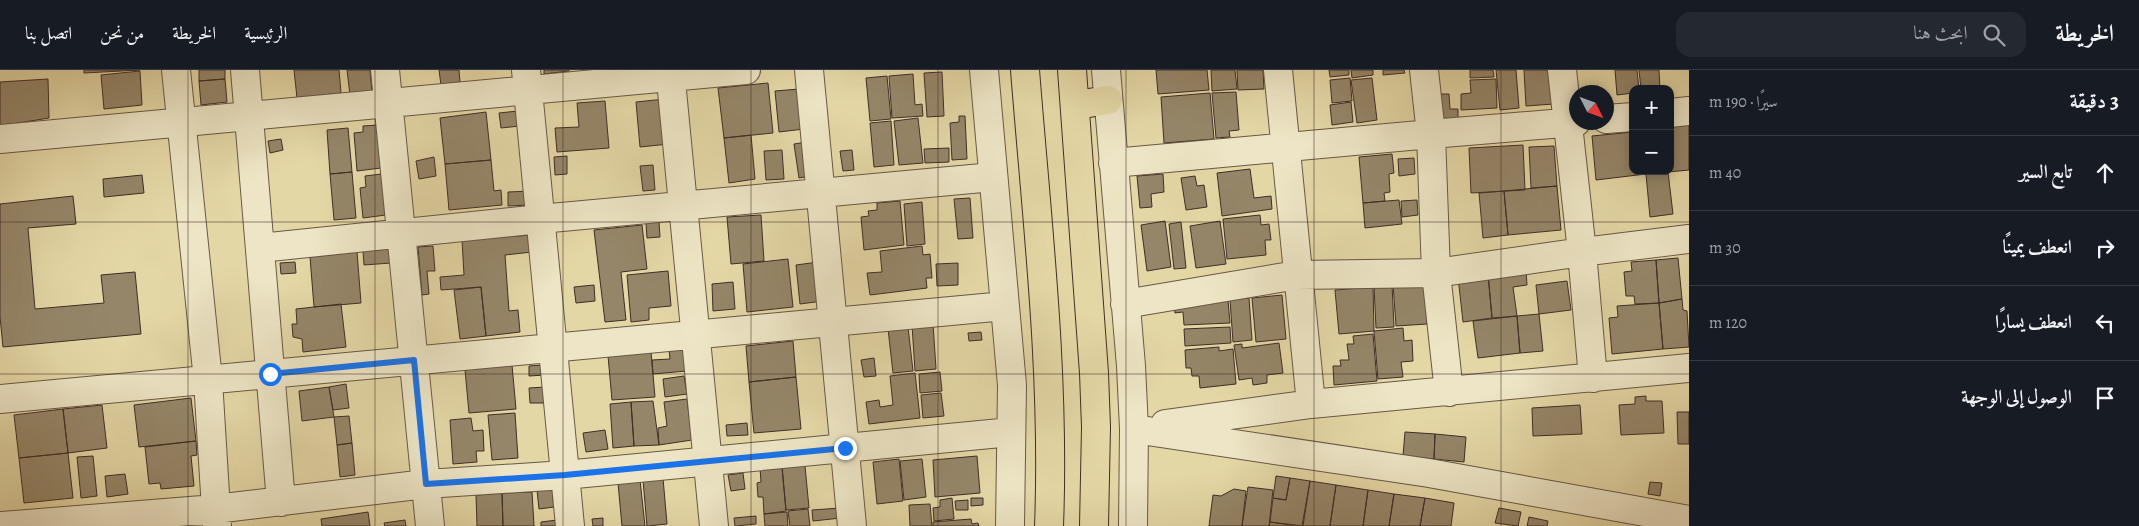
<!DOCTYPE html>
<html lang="ar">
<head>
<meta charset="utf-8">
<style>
  :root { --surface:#171b24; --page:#242831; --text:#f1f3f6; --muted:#9ea1a6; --line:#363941 }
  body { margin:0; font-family:Alegreya,Amiri,serif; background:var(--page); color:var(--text); direction:rtl }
  .controls { position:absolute; right:15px; top:15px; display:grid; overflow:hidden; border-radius:10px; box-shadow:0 2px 12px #0003 }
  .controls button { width:45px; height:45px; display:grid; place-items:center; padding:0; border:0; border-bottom:1px solid var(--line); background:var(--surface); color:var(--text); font:25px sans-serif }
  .compass { position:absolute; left:1569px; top:15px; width:45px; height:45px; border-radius:50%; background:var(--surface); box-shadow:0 2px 12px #0003; rotate:132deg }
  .stop { position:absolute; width:15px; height:15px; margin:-11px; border:4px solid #1a73e8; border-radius:50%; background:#fff }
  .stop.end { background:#1a73e8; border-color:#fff; box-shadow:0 1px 5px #0008 }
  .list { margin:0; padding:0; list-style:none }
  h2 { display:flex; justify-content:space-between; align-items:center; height:65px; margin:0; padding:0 20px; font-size:21px }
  h2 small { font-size:16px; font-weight:400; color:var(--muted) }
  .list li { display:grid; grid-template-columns:32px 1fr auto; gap:15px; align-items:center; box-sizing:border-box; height:75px; padding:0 20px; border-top:1px solid var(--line) }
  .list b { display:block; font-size:19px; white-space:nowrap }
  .list em { font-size:16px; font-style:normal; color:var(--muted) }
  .icon { flex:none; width:28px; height:28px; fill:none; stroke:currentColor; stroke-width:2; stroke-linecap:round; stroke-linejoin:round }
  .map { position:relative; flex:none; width:1689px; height:456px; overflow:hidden; direction:ltr }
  header { display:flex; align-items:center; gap:30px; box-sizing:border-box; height:70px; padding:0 25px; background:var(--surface); border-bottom:1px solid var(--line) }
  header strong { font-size:24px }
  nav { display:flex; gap:28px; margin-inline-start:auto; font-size:18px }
  .search { width:350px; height:45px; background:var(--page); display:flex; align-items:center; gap:12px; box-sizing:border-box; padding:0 18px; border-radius:15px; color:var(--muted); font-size:19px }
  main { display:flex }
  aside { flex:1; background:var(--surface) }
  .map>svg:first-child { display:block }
</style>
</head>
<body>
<header>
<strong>الخريطة</strong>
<div class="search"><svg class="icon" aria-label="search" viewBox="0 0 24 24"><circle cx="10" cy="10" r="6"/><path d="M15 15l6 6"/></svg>ابحث هنا</div>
<nav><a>الرئيسية</a><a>الخريطة</a><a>من نحن</a><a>اتصل بنا</a></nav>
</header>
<main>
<aside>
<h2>3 دقيقة<small>سيرًا · 190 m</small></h2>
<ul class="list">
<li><svg class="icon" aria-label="ahead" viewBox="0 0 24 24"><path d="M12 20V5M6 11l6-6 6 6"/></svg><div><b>تابع السير</b></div><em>40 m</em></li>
<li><svg class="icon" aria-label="right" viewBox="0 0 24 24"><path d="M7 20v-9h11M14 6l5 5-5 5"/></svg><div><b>انعطف يمينًا</b></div><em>30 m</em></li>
<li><svg class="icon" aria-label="left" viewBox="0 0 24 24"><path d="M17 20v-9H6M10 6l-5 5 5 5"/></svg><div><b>انعطف يسارًا</b></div><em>120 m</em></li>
<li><svg class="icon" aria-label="arrive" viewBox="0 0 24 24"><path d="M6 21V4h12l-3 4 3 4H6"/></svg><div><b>الوصول إلى الوجهة</b></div></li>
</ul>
</aside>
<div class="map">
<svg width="1689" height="456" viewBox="0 0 1689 456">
  <rect width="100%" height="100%" fill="#e4d7a6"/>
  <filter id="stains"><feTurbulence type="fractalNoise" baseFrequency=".004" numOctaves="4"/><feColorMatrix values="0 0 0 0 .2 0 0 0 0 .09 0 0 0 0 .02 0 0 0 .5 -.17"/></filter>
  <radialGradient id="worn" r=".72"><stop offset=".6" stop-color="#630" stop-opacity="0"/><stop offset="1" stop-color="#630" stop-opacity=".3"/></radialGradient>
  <path fill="#958669" stroke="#3f2e26" d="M84,0H140L84,3Z
    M199,0H225V9L199,11Z
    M294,0H339L341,23L297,28Z
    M347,0H370L372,23L350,25Z
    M439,0H459L460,12L441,15Z
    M544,0H569V1L544,4Z
    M1156,0H1207L1209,20L1158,24Z
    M1211,0H1235L1237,19L1212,21Z
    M1237,0H1263L1264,19L1238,20Z
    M1329,0H1349V5L1330,7Z
    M1351,0H1373V5L1352,8Z
    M1383,0H1404L1405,3L1383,5Z
    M1470,0H1493L1494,7L1470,8Z
    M1496,0H1516L1519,38L1500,40Z
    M1524,0H1551L1554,34L1526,36Z
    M1615,0H1637L1639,19H1633V23L1617,25Z
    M1639,0H1659L1660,19H1641Z
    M140,1L142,35L104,39L101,5Z
    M942,2L944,46L927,47L924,3Z
    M913,4L915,35L922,34L923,46L892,48L889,6Z
    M887,6L891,49L870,51L866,8Z
    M1350,8L1352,31L1332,33L1330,10Z
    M1372,8L1377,50L1357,53L1351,10Z
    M48,9L49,48L0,56V12Z
    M225,9L227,32L201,35L199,11Z
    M1496,9L1497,38L1461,40V24L1471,23L1470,10Z
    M768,13L773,63L724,68L718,18Z
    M1598,16L1599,22H1585V18Z
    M799,19L804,59L779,62L775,21Z
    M1236,22L1239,60L1229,61L1230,67L1216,68L1212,23Z
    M1210,23L1214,69L1164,73L1161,27Z
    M1438,24H1449L1450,39H1458V48L1440,49Z
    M665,29L669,74L640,77L636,32Z
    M605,31L609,78L557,82L555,58L579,57L577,33Z
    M1351,32L1353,52L1332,55L1330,35Z
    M518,41L520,56L501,58L499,43Z
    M486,42L491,90L445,94L440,48Z
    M959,46H965L967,89L952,90L950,53L959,52Z
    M918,48L923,93L899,95L894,51Z
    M891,51L894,95L874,97L870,53Z
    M378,55L381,98L357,101L354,63L363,62V56Z
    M1689,55V100L1646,104V101H1670V57Z
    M348,58L352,102L330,104L327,60Z
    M1633,62V101H1646V104L1596,110L1592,66Z
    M751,65L755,109L729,113L724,68Z
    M281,69L283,80L270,83L268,71Z
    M806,72L810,106L799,108L794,74Z
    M1523,75L1525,120L1471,123L1469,78Z
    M1554,76L1557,116L1531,118L1529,77Z
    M949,78V92L925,93L924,79Z
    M782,80L784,109L766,110L764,81Z
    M852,80L854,100L843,101L840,81Z
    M1392,84L1394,103L1389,104L1390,122L1384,123L1385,131L1363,133L1359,87Z
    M567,86V104L555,105L554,87Z
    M434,87L436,106L419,109L416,91Z
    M1414,88L1415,104L1399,106L1398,89Z
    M491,90L494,121L501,120L502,135L449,140L445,94Z
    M653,95L655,120L643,121L640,96Z
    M1250,99L1254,128L1271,126L1272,139L1222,146L1217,103Z
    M352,102L356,148L334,150L330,104Z
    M1668,102L1673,144L1650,147L1646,104Z
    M381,104L386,145L363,148L360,118L366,117L365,106Z
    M1163,104L1164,122L1151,124L1152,137L1140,138L1137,106Z
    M142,105L144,123L104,127L103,109Z
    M1195,106L1197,116L1204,115L1207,137L1186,140L1181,108Z
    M1557,116L1561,160L1508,165L1504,121Z
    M530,121V135L508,136V122Z
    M1504,121L1508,165L1483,168L1479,123Z
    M73,126L76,154L28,158L35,239L104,233L101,205L135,202L141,264L3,277L0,247V134Z
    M970,128L973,168L958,169L954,129Z
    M1399,130L1402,154L1365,158L1363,133Z
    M1417,130L1418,145L1402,147L1401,131Z
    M900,131L904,175L864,180L861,147L869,146L868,141L877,140V133Z
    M922,132L925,174L907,176L904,134Z
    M761,145L764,191L731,194L727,147Z
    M1260,145L1261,155L1269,154L1271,170H1265L1266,185L1227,189L1223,149Z
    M1165,151L1171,197L1147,201L1141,155Z
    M1220,151L1226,194L1196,198L1190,156Z
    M659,152L660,167L647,168L646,153Z
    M1181,152L1186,198L1174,199L1169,154Z
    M642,155L647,199L621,202L626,250L605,252L594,160Z
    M531,165L532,182L505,185L509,241L518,240L520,262L486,266L481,217L441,220L440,207L464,205L462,170Z
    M433,176L435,201H427L429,224L422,225L418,177Z
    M922,176L923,185L930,184L932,208H926L927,218L870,225L867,203L882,202L880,181Z
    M390,179L391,193L364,195L363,181Z
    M357,182L361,233L314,237L310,187Z
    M1678,188L1682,229L1659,233L1656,190Z
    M788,189L793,237L747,242L743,194Z
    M1656,190L1659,233L1635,234L1634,226H1626L1624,202L1632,201L1631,192Z
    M295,192L296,203L281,204L280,193Z
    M818,192L823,231L800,234L796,195Z
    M958,193V215L937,216L936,194Z
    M1526,200L1527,215L1513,217L1517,246L1492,248L1488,204Z
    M668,201L671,236L649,238V250L631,252L627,205Z
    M1488,204L1492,248L1463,252L1458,207Z
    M1424,211L1427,254L1396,256L1393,214Z
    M1567,211L1571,240L1539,244L1536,215Z
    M733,212L735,239L713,241L712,214Z
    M594,215L595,231L576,233L574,217Z
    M1392,215L1394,257L1376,258L1374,216Z
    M481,217L486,266L460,269L454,220Z
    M1373,217L1374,261L1339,264L1335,220Z
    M1282,225L1286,269L1256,272L1252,228Z
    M1249,228L1252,270L1233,272L1230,230Z
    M1682,229L1683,240L1687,241L1689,277L1663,279L1659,233Z
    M1228,230L1230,253L1184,255L1183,242L1175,243L1174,233Z
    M1659,233L1663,279L1612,284L1609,248L1618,247L1617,236Z
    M341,234L346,277L303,282L302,269L293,267L292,254H297L296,239Z
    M1539,244L1543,281L1520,283L1517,246Z
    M1517,246L1520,283L1478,288L1473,251Z
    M933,254L936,299L915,301L912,255Z
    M908,257L913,301L893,303L888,259Z
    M1230,257L1231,273L1185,276L1184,259Z
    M1403,258L1404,271L1412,270L1413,291L1401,292L1403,307L1378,309L1374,261Z
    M981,262L982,270L969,271L968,263Z
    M1373,264L1377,311L1334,315L1333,296H1341L1340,290H1349L1347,274H1354L1353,266Z
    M793,271L796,307L749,312L746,276Z
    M1279,273L1283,303L1267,305V313L1253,315L1252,308L1239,310L1234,275L1242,274V278Z
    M1219,277V281L1233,279L1236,314L1200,318L1199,306H1192L1191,298H1186L1185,280Z
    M685,278L687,301L653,304L652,290L670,289L669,279Z
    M651,282L655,327L612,330L608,286Z
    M874,288L876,306L864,307L861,290Z
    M512,295L516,339L469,343L465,300Z
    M544,295L545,305L529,306V296Z
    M940,302L942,321L920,323L919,304Z
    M915,303L920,348L869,354L866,332L879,330L880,337L893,335L890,306Z
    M684,306L687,324L665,327L663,309Z
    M796,307L801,359L754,363L749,312Z
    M346,314L349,338L333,340L329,317Z
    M329,317L334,347L302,351L299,321Z
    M545,317V333H530L529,318Z
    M941,323L944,346L923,348L921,325Z
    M1646,326V331H1662L1664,363L1621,365L1619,335L1635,334V327Z
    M191,328L196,371L139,377L134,335Z
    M687,329L692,370L659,375L658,358L667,356L664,332Z
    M653,331L659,375L634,376L631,332Z
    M631,332L634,376L613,378L610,334Z
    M102,335L107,378L68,383L63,339Z
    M1580,335L1582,364L1533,366L1532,338Z
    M63,339L68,383L19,388L14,345Z
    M1677,342H1689V374H1678Z
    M515,343L518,388L492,390L488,345Z
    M349,346L352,373L337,375L334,347Z
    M471,348L473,361L483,360L484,381H476L477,392L453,394L450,350Z
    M747,353L748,365L727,366L726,355Z
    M605,360L608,379L586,382L583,363Z
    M1405,362L1435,364L1434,389L1403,386Z
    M1435,364L1466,367L1464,392L1434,389Z
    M196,371L197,385L191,386L194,416L161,419L160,413L149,414L145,377Z
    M352,373L355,405L340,407L337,375Z
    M68,383L73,428L24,433L19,388Z
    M93,386L97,426L81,428L77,387Z
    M977,386L980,423L935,427L933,390Z
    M899,389L903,431L877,434L873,392Z
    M922,389L926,427L904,430L900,391Z
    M782,396L786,441L764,444L763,427H758L757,413L761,412L760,398Z
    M805,396L809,438L786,440L782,398Z
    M743,403L745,419L731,421L728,405Z
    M125,404L128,424L107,427L105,406Z
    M1276,406L1290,408L1286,430L1273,428Z
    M663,408L667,454L647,456L643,410Z
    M1290,408L1310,411L1303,456L1270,452L1273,428L1286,430Z
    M640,410L645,456H622L618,413Z
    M1310,411L1336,415L1330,456H1302Z
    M1650,412L1662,413L1660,426L1648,424Z
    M1336,415L1368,420L1363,456H1330Z
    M1248,417L1273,420L1269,456H1242Z
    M552,419L554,437L539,439L537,420Z
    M1234,419L1246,421L1242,456H1209L1213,425L1221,426Z
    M1368,420L1394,424L1389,456H1363Z
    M532,422L534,456H503L502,423Z
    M502,423L503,456H477L476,425Z
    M1394,424L1425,428L1420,456H1389Z
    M952,428L954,449L934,451L933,438L940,437V430Z
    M971,428H983V435L971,436Z
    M1425,428L1454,433L1451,456H1420Z
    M968,430V440H956L955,431Z
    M930,434L932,456H910L909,435Z
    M840,438L841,448L813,451L812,440Z
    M1499,438L1521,442L1518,456L1495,453Z
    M808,439L810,456H790L788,441Z
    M368,442L370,456H322L321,449Z
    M787,442L788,456H765L764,444Z
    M756,446V454L735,456L734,448Z
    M1529,447L1548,451L1547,456H1527Z
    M603,448V456H593L592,449Z
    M971,449L972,454L978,453L979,456H933V452Z
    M405,450L406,456H385L384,453Z
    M557,450L558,456H541V452Z
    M1270,452L1298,456H1269Z"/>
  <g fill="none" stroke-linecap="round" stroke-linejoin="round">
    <g stroke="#685846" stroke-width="30">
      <path id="minor" d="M176,0L208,310L217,456
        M245,0L281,432
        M385,0L430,456
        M526,0L570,456
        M670,0L714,456
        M809,0L852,456
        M984,0L1012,315L1010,456
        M1106,0L1131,296L1134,359L1133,456
        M1278,0L1311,334
        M1424,0L1431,64L1436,203L1449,322
        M1562,0L1582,182L1593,308
        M1670,43L1689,41
        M1606,49L1633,47
        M0,69L746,0
        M1113,93L1431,64L1576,52
        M260,178L540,149L993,107
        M1125,234L1297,205L1436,203L1582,182L1689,169
        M0,329L1005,236
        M1165,354L1311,334L1689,298
        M1134,359L1429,403L1689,450
        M2,456L215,439L426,414L565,405L1011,362"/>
    </g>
    <g stroke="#3f2e26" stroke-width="30">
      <path id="major" d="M1025,0C1037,152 1055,304 1049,456
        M1072,0L1094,303L1096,357L1094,456
        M1076,35L1108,30"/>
    </g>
    <use href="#minor" stroke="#ede5c5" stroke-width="28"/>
    <use href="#major" stroke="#e4d7a6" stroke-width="28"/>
  </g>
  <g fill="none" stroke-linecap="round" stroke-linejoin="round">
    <path stroke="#1a73e8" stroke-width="6" d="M270,304L414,290L426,414L565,405L845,378"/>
  </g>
  <path fill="none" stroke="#3f2e26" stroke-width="1" stroke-opacity="0.55" d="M188,0V456M375,0V456M563,0V456M751,0V456M938,0V456M1126,0V456M1314,0V456M1501,0V456M0,152H1689M0,304H1689"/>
  <rect width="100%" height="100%" filter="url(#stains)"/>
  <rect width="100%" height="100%" fill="url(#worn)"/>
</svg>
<div class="controls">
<button>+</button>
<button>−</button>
</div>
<svg class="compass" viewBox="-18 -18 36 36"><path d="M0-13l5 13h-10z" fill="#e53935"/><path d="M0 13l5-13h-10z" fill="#9ea1a6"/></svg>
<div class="stop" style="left:270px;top:304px"></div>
<div class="stop end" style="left:845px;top:378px"></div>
</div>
</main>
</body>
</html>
